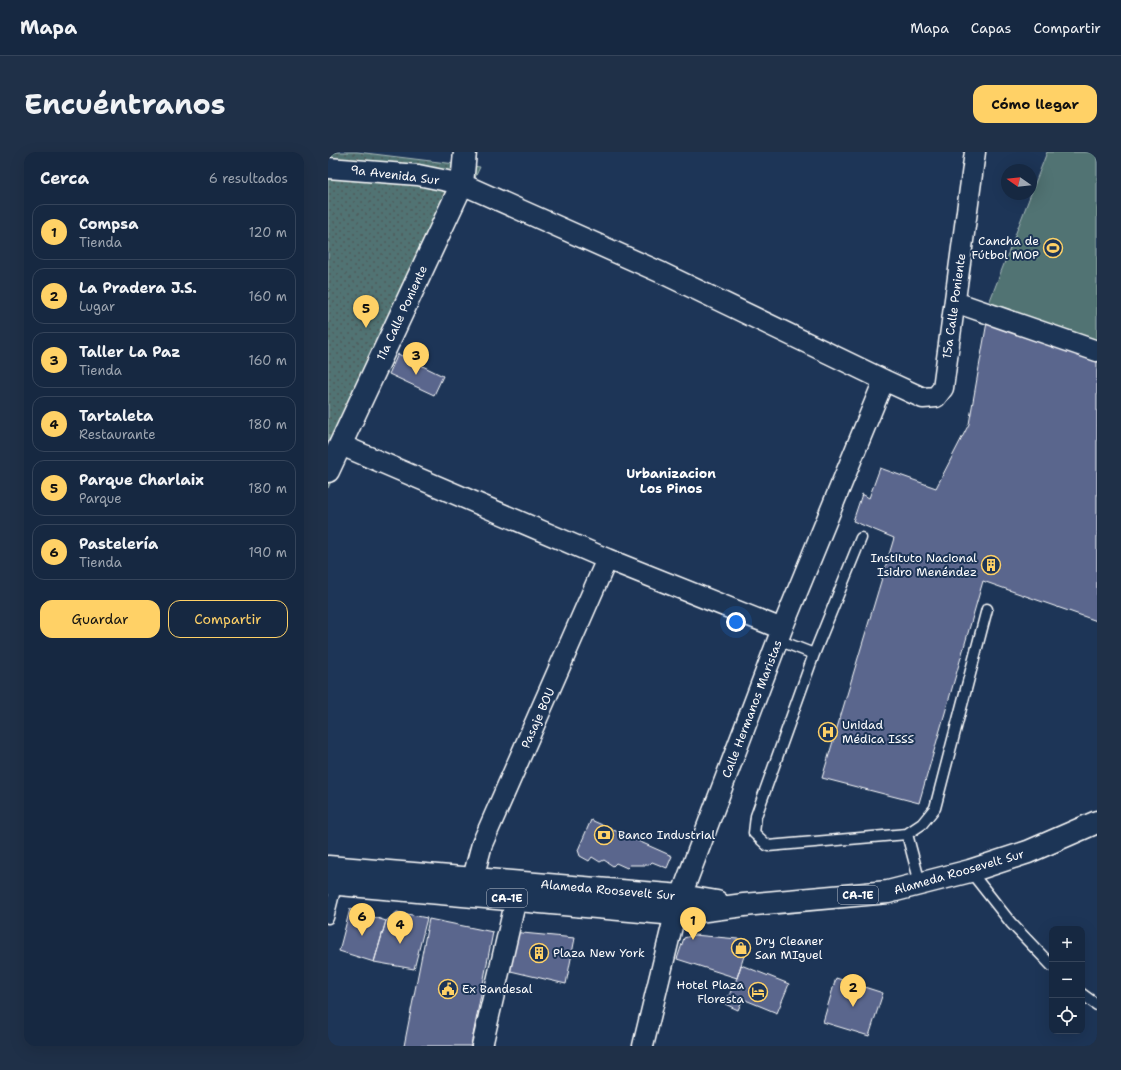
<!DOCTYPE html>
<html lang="es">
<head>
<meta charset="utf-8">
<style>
  :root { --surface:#162841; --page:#1f3048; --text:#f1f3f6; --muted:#9ea6b1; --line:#35445a; --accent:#ffd166 }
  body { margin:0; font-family:"Shantell Sans",sans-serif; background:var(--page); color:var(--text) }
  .controls { position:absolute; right:12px; bottom:12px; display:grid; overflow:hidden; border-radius:8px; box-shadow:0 4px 16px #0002 }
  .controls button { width:36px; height:36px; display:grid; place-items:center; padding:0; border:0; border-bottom:1px solid var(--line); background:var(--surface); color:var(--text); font:20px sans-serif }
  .compass { position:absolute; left:673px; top:12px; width:36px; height:36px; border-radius:50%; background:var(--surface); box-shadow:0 4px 16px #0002; rotate:284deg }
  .you { position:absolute; left:408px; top:470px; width:14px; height:14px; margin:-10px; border:3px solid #fff; border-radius:50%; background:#1a73e8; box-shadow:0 0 0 6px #1a73e833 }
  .badge { display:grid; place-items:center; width:26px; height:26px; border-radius:50%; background:var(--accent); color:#111; font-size:13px; font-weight:700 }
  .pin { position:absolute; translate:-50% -33px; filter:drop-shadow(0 1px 2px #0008) }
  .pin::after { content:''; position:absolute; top:21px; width:14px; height:12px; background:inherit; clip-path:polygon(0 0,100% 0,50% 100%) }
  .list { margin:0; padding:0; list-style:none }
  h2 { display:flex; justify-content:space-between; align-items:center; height:52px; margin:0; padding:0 16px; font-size:17px }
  h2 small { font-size:13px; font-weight:400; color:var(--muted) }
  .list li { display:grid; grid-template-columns:26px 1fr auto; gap:12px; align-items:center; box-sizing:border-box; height:56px; margin:0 8px 8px; padding:0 8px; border:1px solid var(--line); border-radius:12px }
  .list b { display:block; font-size:15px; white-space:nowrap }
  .list p { margin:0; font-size:13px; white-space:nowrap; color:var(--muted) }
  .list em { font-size:13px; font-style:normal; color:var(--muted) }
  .actions { display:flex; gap:8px; padding:12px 16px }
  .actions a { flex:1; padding:9px 0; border:1px solid var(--accent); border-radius:12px; text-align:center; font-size:14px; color:var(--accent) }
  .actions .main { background:var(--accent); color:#111 }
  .icon { flex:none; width:22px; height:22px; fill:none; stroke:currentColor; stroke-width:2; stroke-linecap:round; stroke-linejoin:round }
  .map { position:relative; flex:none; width:769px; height:894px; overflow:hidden; border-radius:12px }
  header { display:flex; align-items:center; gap:24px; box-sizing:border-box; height:56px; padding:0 20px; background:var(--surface); border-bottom:1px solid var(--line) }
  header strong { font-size:19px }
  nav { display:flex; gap:22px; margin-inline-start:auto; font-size:14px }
  .intro { display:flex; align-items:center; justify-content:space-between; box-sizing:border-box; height:96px; padding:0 24px }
  h1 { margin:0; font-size:28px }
  .button { padding:10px 18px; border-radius:12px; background:var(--accent); color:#111; font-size:14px; font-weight:700 }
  main { display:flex; gap:24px; padding:0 24px }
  aside { flex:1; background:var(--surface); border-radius:12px; box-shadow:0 4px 16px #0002 }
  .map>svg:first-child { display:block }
</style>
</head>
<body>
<header>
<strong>Mapa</strong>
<nav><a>Mapa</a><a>Capas</a><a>Compartir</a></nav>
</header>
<div class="intro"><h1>Encuéntranos</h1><a class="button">Cómo llegar</a></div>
<main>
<aside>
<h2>Cerca<small>6 resultados</small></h2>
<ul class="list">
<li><span class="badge">1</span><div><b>Compsa</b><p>Tienda</p></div><em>120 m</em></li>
<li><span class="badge">2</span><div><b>La Pradera J.S.</b><p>Lugar</p></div><em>160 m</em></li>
<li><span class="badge">3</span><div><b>Taller La Paz</b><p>Tienda</p></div><em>160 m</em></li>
<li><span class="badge">4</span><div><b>Tartaleta</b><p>Restaurante</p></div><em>180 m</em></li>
<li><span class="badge">5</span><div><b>Parque Charlaix</b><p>Parque</p></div><em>180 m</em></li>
<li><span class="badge">6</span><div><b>Pastelería</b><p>Tienda</p></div><em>190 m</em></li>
</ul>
<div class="actions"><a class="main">Guardar</a><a>Compartir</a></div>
</aside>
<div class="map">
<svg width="769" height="894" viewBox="0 0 769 894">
  <defs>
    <pattern id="green-dots" width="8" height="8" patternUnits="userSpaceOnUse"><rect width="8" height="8" fill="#517373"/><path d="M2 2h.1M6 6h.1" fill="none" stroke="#4e5a5a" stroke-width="1.8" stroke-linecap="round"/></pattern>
  </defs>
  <rect width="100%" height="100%" fill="#1d3557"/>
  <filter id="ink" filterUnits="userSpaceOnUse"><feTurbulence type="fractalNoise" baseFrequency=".025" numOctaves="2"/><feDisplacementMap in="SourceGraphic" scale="8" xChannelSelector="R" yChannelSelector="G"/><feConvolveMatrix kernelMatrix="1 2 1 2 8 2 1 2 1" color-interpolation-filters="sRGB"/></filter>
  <g filter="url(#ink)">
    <path fill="url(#green-dots)" stroke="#a8b9b9" d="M0,0H29L152,15L0,336Z"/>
    <path fill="#517373" stroke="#a8b9b9" d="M719,0H769V190L661,151Z"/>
    <path fill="#5a668d" stroke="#fff" d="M659,170L769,209V469L655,429L591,651L494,626L566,386L525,369L534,342L541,346L552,316L608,336L641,272Z
      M70,202L115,224L106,243L61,222Z
      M263,668L344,704L339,716L324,710L321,713H302L299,716L288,711L285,714L276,708L272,710L264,705L261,709L252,704L250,698Z
      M22,757L58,769L46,810L11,799Z
      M69,760L99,766L86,817L46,810L58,769Z
      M101,767L165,780L143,894H76Z
      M184,780L247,786L238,832L174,817Z
      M366,783L421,788L409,826L349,807L356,786Z
      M413,813L461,832L449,861L415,847L410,858L397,852L409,826Z
      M508,826L555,841L541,884L495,870Z"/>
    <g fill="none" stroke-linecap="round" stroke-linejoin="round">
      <g stroke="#fff" stroke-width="13">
        <path id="lane" d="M533,386L486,502L428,664L426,681L440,694L579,682L594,672L607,656L659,457
          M450,488L486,502
          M579,682L592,731
          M642,719L683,771L724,814
          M0,766L6,742L12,732
          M754,842L769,853"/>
      </g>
      <g stroke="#fff" stroke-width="23">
        <path id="street" d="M0,16L90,23L134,32L334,121L556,228L595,246L608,245L615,236L647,0
          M627,150L769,199
          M13,293L279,407L454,477
          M145,726L154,692L279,407
          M154,894L188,747
          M315,894L347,762L353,744L454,477L556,228"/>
      </g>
      <g stroke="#fff" stroke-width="25">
        <path id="secondary" d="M0,319L134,32L137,0"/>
      </g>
      <g stroke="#fff" stroke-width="25">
        <path id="highway" d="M0,715L353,744L389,750
          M0,731L347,762L416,753L560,740L642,719L700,700L769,670"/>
      </g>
      <use href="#lane" stroke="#1d3557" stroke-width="10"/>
      <use href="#street" stroke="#1d3557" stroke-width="20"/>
      <use href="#secondary" stroke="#1d3557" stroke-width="22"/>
      <use href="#highway" stroke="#1d3557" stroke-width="22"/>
    </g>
  </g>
  <defs>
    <g id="stadium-ring" transform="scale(1)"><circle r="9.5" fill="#1d3557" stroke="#ffd166" stroke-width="1.5"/><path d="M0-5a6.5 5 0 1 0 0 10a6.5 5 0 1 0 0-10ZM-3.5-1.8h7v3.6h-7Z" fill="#ffd166"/></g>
    <g id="building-ring" transform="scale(1)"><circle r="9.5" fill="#1d3557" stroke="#ffd166" stroke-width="1.5"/><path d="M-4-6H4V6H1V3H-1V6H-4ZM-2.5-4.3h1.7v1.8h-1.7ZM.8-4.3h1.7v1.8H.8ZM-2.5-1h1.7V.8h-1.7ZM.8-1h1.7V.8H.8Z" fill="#ffd166"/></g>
    <g id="hospital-ring" transform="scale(1)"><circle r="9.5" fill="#1d3557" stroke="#ffd166" stroke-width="1.5"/><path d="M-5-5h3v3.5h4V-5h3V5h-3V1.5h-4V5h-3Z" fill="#ffd166"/></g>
    <g id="bank-ring" transform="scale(1)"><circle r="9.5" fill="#1d3557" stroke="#ffd166" stroke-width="1.5"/><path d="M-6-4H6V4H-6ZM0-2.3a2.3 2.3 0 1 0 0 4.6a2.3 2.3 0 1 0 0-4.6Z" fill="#ffd166"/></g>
    <g id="shop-ring" transform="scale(1)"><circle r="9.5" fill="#1d3557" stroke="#ffd166" stroke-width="1.5"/><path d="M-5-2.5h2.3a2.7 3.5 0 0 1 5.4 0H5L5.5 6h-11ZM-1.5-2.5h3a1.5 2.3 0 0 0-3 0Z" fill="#ffd166"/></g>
    <g id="civic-ring" transform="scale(1)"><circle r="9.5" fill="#1d3557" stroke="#ffd166" stroke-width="1.5"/><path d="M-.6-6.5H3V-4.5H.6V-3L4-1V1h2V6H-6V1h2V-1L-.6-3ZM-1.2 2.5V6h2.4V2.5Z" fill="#ffd166"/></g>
    <g id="hotel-ring" transform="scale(1)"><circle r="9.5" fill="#1d3557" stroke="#ffd166" stroke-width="1.5"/><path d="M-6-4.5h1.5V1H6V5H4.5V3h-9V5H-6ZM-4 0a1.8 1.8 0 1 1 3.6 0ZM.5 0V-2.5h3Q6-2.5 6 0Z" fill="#ffd166"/></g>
  </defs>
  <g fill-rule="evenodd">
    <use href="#stadium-ring" x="725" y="96"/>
    <use href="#building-ring" x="663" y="413"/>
    <use href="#hospital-ring" x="500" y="580"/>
    <use href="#bank-ring" x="276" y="683"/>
    <use href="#shop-ring" x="413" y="796"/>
    <use href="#building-ring" x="211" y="801"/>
    <use href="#civic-ring" x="120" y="837"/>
    <use href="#hotel-ring" x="430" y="840"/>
  </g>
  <g text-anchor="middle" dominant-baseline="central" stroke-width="4" stroke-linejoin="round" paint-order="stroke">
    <g fill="#1d3557" stroke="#bbc2cd" stroke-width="1">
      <rect x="510" y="734" width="40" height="18" rx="3"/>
      <rect x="159" y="737" width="40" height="18" rx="3"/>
    </g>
    <g font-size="11" font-weight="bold" fill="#fff">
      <text x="530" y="743">CA-1E</text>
      <text x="179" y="746">CA-1E</text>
    </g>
    <g font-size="12" fill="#fff" stroke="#1d3557">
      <text transform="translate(67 23) rotate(7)">9a Avenida Sur</text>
      <text transform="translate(626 154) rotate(-82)">15a Calle Poniente</text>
      <text transform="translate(74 161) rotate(-65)">11a Calle Poniente</text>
      <text transform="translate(424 557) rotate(-69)">Calle Hermanos Maristas</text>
      <text transform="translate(210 566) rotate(-66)">Pasaje BOU</text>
      <text transform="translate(631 720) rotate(-16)">Alameda Roosevelt Sur</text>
      <text transform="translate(280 738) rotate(5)">Alameda Roosevelt Sur</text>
    </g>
    <g font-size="12" fill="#fff" stroke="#1d3557" text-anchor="start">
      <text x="711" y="89" text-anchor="end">Cancha de<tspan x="711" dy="14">Fútbol MOP</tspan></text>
      <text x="649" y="406" text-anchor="end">Instituto Nacional<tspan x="649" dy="14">Isidro Menéndez</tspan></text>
      <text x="514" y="573">Unidad<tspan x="514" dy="14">Médica ISSS</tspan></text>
      <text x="290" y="683">Banco Industrial</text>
      <text x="427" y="789">Dry Cleaner<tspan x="427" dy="14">San MIguel</tspan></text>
      <text x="225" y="801">Plaza New York</text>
      <text x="416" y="833" text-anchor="end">Hotel Plaza<tspan x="416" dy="14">Floresta</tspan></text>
      <text x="134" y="837">Ex Bandesal</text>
    </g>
    <g font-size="13" font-weight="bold" fill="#fff" stroke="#1d3557">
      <text x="343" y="321">Urbanizacion<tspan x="343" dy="15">Los Pinos</tspan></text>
    </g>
  </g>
</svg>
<div class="controls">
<button>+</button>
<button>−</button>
<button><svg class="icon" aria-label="locate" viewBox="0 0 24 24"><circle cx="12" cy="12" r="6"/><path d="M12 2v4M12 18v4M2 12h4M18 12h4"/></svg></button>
</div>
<svg class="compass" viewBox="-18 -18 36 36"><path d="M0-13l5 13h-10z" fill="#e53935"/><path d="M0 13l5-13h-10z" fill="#9ea6b1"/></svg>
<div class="you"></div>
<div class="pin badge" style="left:365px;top:788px">1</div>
<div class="pin badge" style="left:525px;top:855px">2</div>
<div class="pin badge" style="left:88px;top:223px">3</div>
<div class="pin badge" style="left:72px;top:792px">4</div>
<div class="pin badge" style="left:38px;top:176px">5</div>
<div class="pin badge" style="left:34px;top:784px">6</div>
</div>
</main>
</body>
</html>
